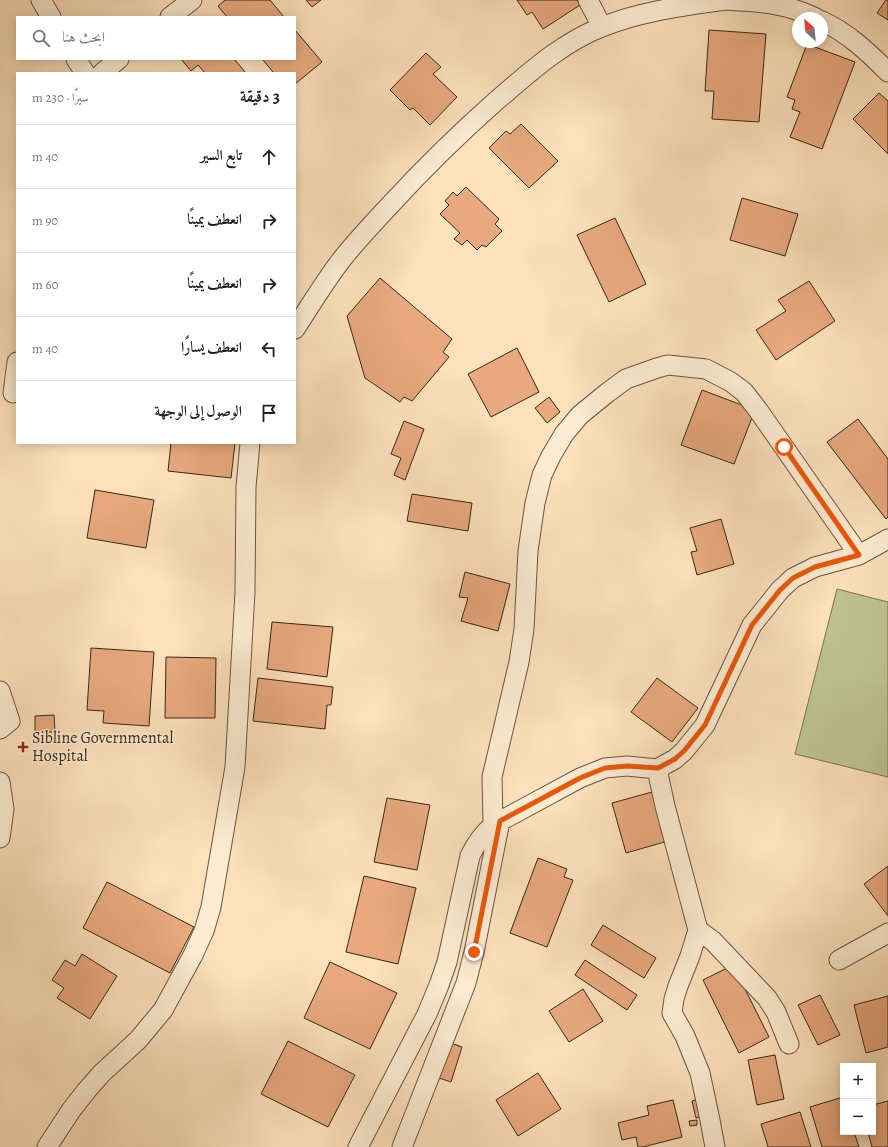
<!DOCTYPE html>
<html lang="ar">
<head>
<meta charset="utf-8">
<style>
  :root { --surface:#fff; --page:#f2f2f2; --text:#222; --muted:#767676; --line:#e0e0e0 }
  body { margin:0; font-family:Alegreya,Amiri,serif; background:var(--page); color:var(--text); direction:rtl }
  .controls { position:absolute; right:12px; bottom:12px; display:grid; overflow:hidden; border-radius:0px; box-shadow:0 2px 10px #0003 }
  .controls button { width:36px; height:36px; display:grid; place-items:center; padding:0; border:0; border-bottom:1px solid var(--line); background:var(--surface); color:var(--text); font:20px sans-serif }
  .compass { position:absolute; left:792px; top:12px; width:36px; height:36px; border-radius:50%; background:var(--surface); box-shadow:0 2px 10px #0003; rotate:333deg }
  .stop { position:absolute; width:12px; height:12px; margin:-9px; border:3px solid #ea580c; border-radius:50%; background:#fff }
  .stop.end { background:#ea580c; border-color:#fff; box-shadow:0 1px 4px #0008 }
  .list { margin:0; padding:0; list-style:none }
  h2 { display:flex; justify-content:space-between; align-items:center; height:52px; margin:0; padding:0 16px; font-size:17px }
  h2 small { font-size:13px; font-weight:400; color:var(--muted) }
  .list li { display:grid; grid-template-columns:26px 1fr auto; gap:12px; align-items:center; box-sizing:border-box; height:64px; padding:0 16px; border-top:1px solid var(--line) }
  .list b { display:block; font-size:15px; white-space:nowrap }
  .list em { font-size:13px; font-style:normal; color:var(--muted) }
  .icon { flex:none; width:22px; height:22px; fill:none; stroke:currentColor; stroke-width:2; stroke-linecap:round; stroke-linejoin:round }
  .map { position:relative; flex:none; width:888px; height:1147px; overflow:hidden; direction:ltr }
  .search { position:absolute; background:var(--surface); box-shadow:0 2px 10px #0003; left:16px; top:16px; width:280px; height:44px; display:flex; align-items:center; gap:10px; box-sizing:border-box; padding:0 14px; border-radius:0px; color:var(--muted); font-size:15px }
  .panel { position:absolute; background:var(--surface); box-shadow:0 2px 10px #0003; left:16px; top:72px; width:280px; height:372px; border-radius:0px; direction:rtl }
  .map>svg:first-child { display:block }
</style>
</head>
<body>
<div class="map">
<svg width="888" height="1147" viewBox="0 0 888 1147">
  <rect width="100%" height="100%" fill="#fce1bb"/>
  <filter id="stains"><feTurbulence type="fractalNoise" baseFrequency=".005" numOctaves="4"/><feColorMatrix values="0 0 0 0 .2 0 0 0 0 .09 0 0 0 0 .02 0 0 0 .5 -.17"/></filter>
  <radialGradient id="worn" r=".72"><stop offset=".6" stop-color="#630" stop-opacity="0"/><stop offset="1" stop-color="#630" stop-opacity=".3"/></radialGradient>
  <path fill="#bdc392" stroke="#7b7455" d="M837,589L888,602V777L795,754Z"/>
  <path fill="#e8a97e" stroke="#392618" d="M225,0H270L284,17H227L218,6Z
    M306,0H321L312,7Z
    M517,0H577L580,5L543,29L532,12L527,15Z
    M886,0H888V20L877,13Z
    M295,30L322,62L295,84V73H274L262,59H295Z
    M709,30L766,34L759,122L712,119L714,91H705Z
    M807,44L855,62L822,149L790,137L800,112L792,109L795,100L787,97Z
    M426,53L441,67L433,74L457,97L430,125L413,108L410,110L390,90Z
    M181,59H234L246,73H205L198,65L191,71Z
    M879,93L888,101V154L853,119Z
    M521,124L558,161L529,188L489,148L506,131L510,134Z
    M466,187L499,219L495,224L502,231L486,247L482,245L477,250L467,240L462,245L454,239L460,233L440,214L449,205L445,201L453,192L457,196Z
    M742,198L798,214L785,256L730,240Z
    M615,218L646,284L609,302L577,235Z
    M380,278L452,339L443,352L449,357L412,401L404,397L400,402L365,378L347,316Z
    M809,281L835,321L776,360L756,330L786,311L778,300Z
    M517,348L539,392L491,417L468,374Z
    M702,390L755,410L734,464L681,445Z
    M549,397L560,412L547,423L535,408Z
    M858,419L888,459V517L886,519L827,442Z
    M404,421L424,429L405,480L394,475L401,458L391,454Z
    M171,443H235L231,478L168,471Z
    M95,490L154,500L146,548L87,538Z
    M412,494L472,503L468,531L407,521Z
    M721,519L734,564L697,575L691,552L697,551L690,528Z
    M465,572L510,584L498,631L461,621L468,598L459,597Z
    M272,622L333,627L327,677L267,669Z
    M91,648L154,652L149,726L103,723L104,711L87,710Z
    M166,657L216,658L215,718H165Z
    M258,678L333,687L331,705H327L325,729L253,721Z
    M657,678L698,708L672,742L631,712Z
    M54,715L55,732H35V716Z
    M652,792L668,841L626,853L612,803Z
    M387,798L430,805L417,870L374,862Z
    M538,858L567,869L564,877L573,880L547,947L510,933Z
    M888,866V916L864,884Z
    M364,876L416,888L398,964L346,952Z
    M107,882L194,927L170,973L83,928Z
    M603,925L656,958L644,978L591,945Z
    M82,954L117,976L90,1019L57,998L64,988L52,980L65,960L75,966Z
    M585,960L637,995L627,1010L575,975Z
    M330,962L397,993L370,1049L304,1018Z
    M733,965L769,1037L739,1053L703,980Z
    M583,989L603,1021L569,1042L549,1011Z
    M820,995L840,1035L818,1045L798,1005Z
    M888,996V1047L866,1053L854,1005Z
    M288,1041L355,1075L328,1127L261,1094Z
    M448,1042L462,1047L451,1082L436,1077Z
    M775,1055L784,1099L757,1105L748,1060Z
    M538,1073L561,1109L518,1136L496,1100Z
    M843,1097V1132H854L859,1147H822L810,1107Z
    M699,1099L703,1117L696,1118L692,1101Z
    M673,1100L682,1137L643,1147H638L636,1137L622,1140L618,1123L649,1115L647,1106Z
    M888,1101V1147H872L868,1132H873V1105Z
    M800,1112L811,1147H768L761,1124Z
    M697,1120V1125L690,1126L689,1121Z"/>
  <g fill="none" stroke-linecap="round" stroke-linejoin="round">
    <g stroke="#6a5541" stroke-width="21">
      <path id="minor" d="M41,0L51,17
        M588,0L602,27
        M726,0C760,2 785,3 816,18
        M170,17L192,0
        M822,21C848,33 868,52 888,72
        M76,59L85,73
        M102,73L119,59
        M295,329C310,306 325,281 342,259C358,239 375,221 392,203C425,167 460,133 496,101C529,73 561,43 602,27C641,11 684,6 726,0
        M13,393L17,362
        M0,691L10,721L0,729
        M657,769L665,806L698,930L690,956L678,986L674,999L672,1013L685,1036L700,1073L710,1120L715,1147
        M0,782L4,809L0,838
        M493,825L492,777L519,662L524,629L528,551L535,503L542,475L551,456L564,434L580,415L607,393L626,379L657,368L668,365L706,369L731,382L744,392L758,410L859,555
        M698,930L713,941L767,998L776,1012L789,1044
        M839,960L888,933
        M47,1147L72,1109L87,1090L102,1073L138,1040L163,1010L193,955L204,931L211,907L235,767L245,592L246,487L250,443
        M358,1147L427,1014L439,985L447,962L470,856C476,843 483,834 493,825L580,778L605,768L627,766L657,769L675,759L684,751L705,725L752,625L780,590L793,578L815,567L859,555L888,539
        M402,1147L466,983L474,952L500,821"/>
    </g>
    <use href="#minor" stroke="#fdecd3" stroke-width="19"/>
  </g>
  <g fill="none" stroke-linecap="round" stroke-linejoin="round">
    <path stroke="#ea580c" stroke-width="5" d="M474,952L500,821L580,778L605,768L627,766L658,768L675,759L684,751L705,725L752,625L780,590L793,578L815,567L859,555L784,447"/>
  </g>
  <path fill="#8f2418" stroke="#fdecd3" stroke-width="1.5" d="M21 741h4v4h4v4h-4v4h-4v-4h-4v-4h4z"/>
  <g text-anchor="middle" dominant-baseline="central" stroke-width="3" stroke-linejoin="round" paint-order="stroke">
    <g font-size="16" fill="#392618" stroke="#fdecd3" text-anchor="start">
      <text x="32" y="738">Sibline Governmental<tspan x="32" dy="18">Hospital</tspan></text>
    </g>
  </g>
  <rect width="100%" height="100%" filter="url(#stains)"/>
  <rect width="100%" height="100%" fill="url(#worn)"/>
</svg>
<div class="controls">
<button>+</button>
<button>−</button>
</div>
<svg class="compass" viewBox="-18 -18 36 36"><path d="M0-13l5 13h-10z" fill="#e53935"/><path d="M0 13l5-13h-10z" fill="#767676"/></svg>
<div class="stop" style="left:784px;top:447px"></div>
<div class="stop end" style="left:474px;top:952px"></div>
<div class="search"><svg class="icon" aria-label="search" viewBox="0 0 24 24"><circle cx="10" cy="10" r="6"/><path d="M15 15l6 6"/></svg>ابحث هنا</div>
<section class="panel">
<h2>3 دقيقة<small>سيرًا · 230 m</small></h2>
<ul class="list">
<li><svg class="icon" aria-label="ahead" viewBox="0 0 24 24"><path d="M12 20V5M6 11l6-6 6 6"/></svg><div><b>تابع السير</b></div><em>40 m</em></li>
<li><svg class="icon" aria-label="right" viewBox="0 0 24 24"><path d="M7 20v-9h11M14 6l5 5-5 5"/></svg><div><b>انعطف يمينًا</b></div><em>90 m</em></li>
<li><svg class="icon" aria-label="right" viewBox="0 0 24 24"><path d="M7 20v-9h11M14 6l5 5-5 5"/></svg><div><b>انعطف يمينًا</b></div><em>60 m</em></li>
<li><svg class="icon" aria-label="left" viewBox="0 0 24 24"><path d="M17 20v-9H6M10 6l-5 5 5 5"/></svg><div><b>انعطف يسارًا</b></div><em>40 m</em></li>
<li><svg class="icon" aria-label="arrive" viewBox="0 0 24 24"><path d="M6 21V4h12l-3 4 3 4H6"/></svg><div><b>الوصول إلى الوجهة</b></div></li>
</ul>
</section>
</div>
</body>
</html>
